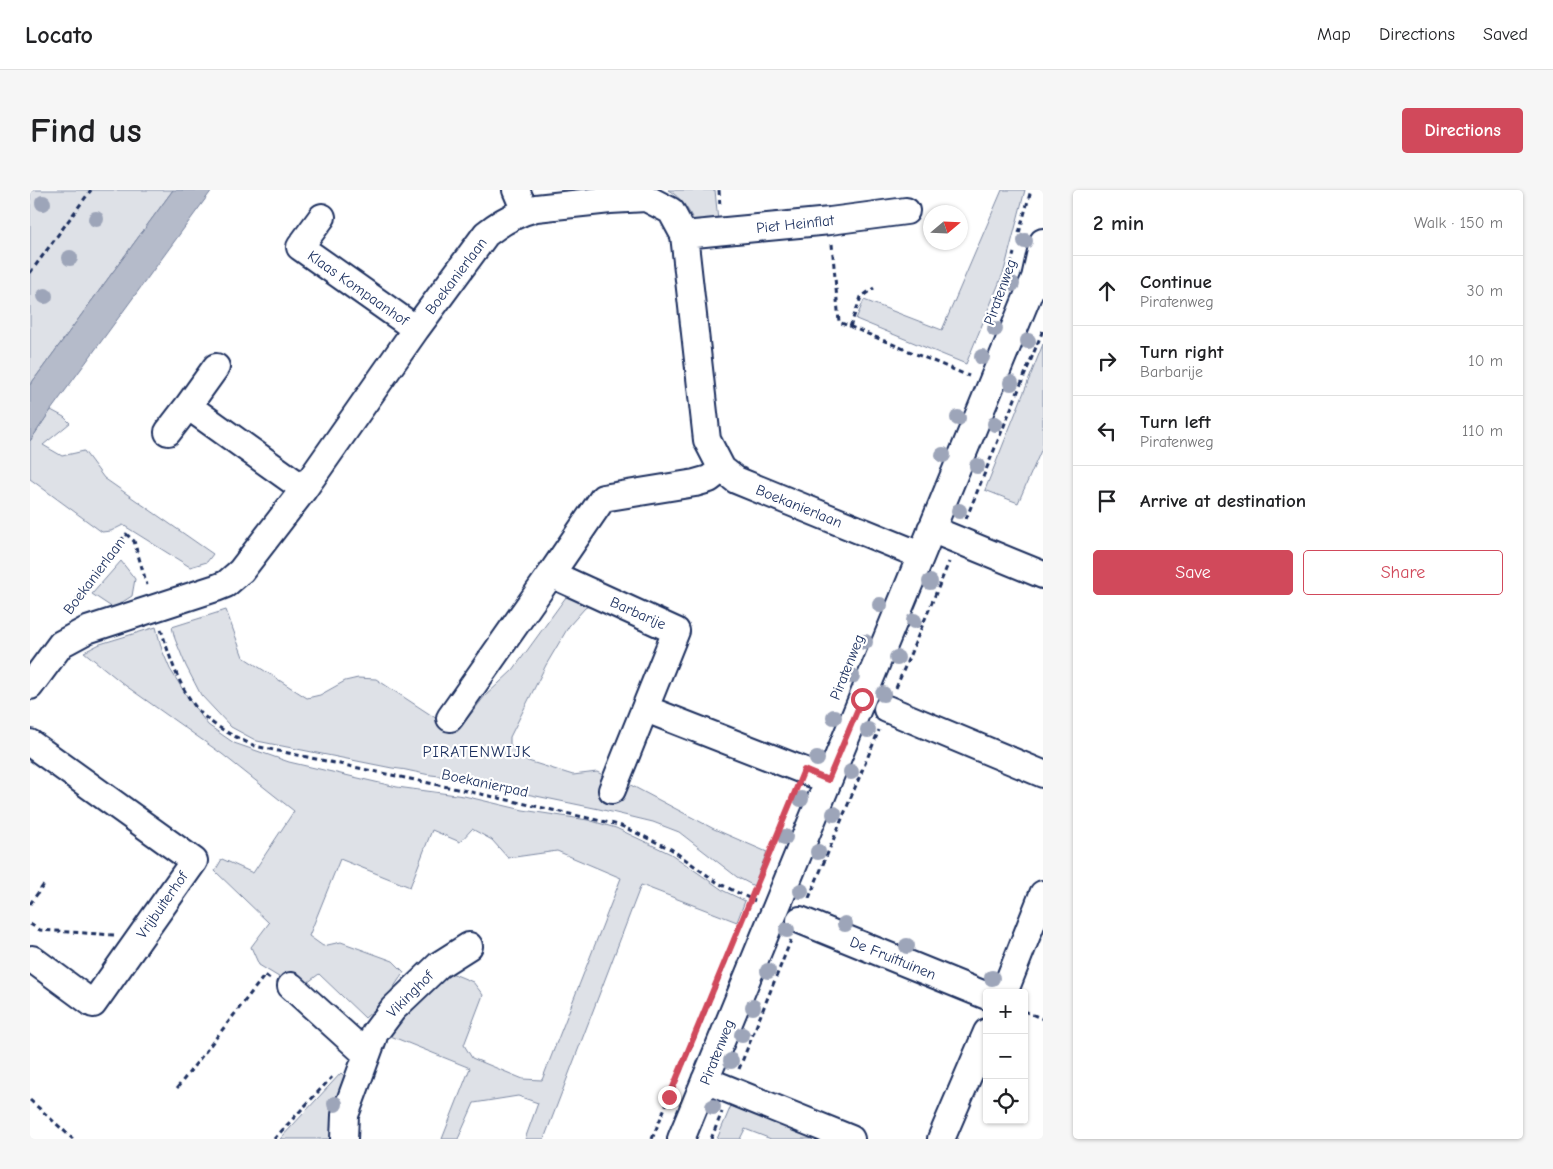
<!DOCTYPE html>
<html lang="en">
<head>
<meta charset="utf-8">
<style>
  :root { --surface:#fff; --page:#f6f6f6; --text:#202124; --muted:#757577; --line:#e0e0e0; --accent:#d1495b }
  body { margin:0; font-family:"Comic Neue",sans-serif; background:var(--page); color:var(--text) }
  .controls { position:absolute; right:15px; bottom:15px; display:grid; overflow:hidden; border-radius:5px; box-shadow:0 1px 4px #0004 }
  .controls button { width:45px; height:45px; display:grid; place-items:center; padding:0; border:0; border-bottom:1px solid var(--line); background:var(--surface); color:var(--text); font:25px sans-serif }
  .compass { position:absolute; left:893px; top:15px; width:45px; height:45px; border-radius:50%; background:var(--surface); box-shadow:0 1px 4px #0004; rotate:71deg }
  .stop { position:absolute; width:15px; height:15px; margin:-11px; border:4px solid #d1495b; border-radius:50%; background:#fff }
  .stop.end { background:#d1495b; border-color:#fff; box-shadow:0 1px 5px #0008 }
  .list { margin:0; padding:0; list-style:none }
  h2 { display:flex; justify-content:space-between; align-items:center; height:65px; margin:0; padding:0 20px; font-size:21px }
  h2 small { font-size:16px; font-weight:400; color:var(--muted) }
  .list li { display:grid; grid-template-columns:32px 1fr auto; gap:15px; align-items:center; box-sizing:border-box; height:70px; padding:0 20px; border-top:1px solid var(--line) }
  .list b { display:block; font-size:19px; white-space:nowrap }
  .list p { margin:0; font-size:16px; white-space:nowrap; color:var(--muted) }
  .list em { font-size:16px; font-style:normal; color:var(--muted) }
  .actions { display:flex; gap:10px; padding:15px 20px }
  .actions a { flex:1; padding:11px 0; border:1px solid var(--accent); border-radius:5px; text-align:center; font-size:18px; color:var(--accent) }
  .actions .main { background:var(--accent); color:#fff }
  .icon { flex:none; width:28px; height:28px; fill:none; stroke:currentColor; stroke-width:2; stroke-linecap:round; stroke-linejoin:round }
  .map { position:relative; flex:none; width:1013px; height:949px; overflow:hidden; border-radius:5px }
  header { display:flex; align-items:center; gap:30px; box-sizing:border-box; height:70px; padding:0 25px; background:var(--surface); border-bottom:1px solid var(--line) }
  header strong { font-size:24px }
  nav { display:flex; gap:28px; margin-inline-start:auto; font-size:18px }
  .intro { display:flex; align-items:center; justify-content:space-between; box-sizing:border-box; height:120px; padding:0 30px }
  h1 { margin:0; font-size:35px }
  .button { padding:12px 22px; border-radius:5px; background:var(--accent); color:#fff; font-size:18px; font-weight:700 }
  main { display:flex; gap:30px; padding:0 30px }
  aside { flex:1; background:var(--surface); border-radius:5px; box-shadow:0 1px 4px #0004 }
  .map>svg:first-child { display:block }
</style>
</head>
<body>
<header>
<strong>Locato</strong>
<nav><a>Map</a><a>Directions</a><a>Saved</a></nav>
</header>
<div class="intro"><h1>Find us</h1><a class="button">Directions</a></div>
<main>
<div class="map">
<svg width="1013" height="949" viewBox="0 0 1013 949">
  <rect width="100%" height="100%" fill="#fff"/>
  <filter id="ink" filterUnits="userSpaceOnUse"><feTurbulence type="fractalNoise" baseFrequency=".02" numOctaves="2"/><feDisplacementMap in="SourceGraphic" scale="10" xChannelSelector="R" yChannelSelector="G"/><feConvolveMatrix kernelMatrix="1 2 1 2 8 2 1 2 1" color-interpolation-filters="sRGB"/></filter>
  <g filter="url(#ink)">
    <path fill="#dee1e7" stroke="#7c88a2" d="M0,0H143L0,195Z
      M638,0H685L688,31L665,33C658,19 652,8 638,0Z
      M972,0H995L974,81L936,174L826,129L834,110L912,140Z
      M1013,154V256L988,313L955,300Z
      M21,220L34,227L40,233L13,255L32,266L54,261L74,288L183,364L177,372L160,377L93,335L81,341L72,342L0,289V251Z
      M91,371L105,389L102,406L83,418L62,404Z
      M544,396L572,409L555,418L539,436L516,475L480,547V554L487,565L498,571L543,585L567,582L585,591H593L684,639L737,662L724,696L707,687L649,642L623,632L569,619L409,586C393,585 378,579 362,578L227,551L201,537L171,505L156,476L145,449L142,437L196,420L213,467L277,508L290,505L315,491L328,488L346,489L427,542L454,507L483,480Z
      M126,437L132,460L140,479L160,511L178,535L204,553L259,572L367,597L434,606L493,620L558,630L586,638L641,664L694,701L715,711L707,732L611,695L514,949H495L508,913L488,906L444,913L428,949H412L440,878L358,845L414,780L443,792L453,805L434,855L442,868L493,889L512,890L591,688L527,661L478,668L462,650L442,639L430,652L402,640L380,697L310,669L279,746L293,756L311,752L363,771L374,782L355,810L335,828L289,784L277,793L257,792L229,775L221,757L239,733L185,681L192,669L223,683L264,621L192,564L96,496L54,462L70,454Z
      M311,883L319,890L307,949H250Z
      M703,911L795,949H741L715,939L710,949H687Z"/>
    <path fill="#b5bbca" stroke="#77839f" d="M143,0H182L21,220L0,251V195Z"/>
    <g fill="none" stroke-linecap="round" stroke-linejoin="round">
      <g stroke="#1b2f5e" stroke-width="30">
        <path id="minor" d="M486,0L495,21
          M292,27L270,57L386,139
          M654,45L800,31L876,21
          M186,177L158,216L274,299
          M138,242L158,216
          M901,339L1013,385
          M0,496L31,454L57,440L186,398L196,394L211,381L274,299L386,139L456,44C471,32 487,23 506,18L580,10L616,8L641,21L654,45L677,250L692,279L706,290L890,365
          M616,519L798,590
          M857,519L1013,584
          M420,528L521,384
          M0,553L164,671L63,814L2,769
          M582,600L646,441L521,384L573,308L665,293L679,289L692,279
          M770,730L957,806
          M261,796L336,864
          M974,803L1013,704
          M675,890L821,949
          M314,949L315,925L345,843L363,819L409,775L439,756
          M651,949L1005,88L1013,52
          M911,949L957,842"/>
      </g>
      <path stroke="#1b2f5e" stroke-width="3" stroke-dasharray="5 4" stroke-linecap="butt" d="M689,0L690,18
        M989,43L1001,0
        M802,54L809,132L939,186
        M0,83L61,0
        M968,109L979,81L984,63
        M820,137L831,107L844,98
        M936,329L1013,140
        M36,423L96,344L104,351L117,395
        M131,439C140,468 149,498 169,521C182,536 207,548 225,556L460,606L589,635L641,659L688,693L725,711
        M866,498L919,372
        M779,708L849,540
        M0,714L15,693
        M0,734L10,740L84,745
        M994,821L1013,829
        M709,879L761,750
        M147,898L235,785L240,789
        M0,910L43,949
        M244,949L302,887
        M622,949L701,758
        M681,949L692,922"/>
      <use href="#minor" stroke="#fff" stroke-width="26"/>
    </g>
    <g fill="#9da5b9">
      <circle cx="13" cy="13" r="8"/>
      <circle cx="66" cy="29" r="8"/>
      <circle cx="995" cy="51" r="8"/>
      <circle cx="40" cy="68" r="8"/>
      <circle cx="982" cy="94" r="8"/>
      <circle cx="15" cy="106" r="8"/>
      <circle cx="965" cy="139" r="8"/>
      <circle cx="998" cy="151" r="8"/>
      <circle cx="952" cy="167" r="8"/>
      <circle cx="981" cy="193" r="8"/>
      <circle cx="928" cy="228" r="8"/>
      <circle cx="965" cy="234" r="8"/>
      <circle cx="913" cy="265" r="8"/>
      <circle cx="947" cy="276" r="8"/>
      <circle cx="929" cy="321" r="8"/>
      <circle cx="900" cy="392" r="8"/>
      <circle cx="850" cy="415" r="8"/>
      <circle cx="884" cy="431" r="8"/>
      <circle cx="835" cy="452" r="8"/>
      <circle cx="867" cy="468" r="8"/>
      <circle cx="822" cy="486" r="8"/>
      <circle cx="853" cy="504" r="8"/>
      <circle cx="804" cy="527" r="8"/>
      <circle cx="838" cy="540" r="8"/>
      <circle cx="787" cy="569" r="8"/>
      <circle cx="821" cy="582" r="8"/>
      <circle cx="771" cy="609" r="8"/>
      <circle cx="804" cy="624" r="8"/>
      <circle cx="755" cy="647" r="8"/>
      <circle cx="788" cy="662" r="8"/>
      <circle cx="771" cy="701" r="8"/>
      <circle cx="815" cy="734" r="8"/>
      <circle cx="757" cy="740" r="8"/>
      <circle cx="877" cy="756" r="8"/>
      <circle cx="738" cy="781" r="8"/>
      <circle cx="962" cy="788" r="8"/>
      <circle cx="723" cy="817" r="8"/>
      <circle cx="712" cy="845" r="8"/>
      <circle cx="701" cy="871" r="8"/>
      <circle cx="305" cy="914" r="8"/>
      <circle cx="683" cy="917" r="8"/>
    </g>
  </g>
  <g fill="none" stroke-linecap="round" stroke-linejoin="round" filter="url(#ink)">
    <path stroke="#d1495b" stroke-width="6" d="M639,907L774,580L798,590L832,509"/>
  </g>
  <g text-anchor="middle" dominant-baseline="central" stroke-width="4.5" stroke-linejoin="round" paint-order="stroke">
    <g font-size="15" fill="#1b2f5e" stroke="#fff">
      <text transform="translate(765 34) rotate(-6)">Piet Heinflat</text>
      <text transform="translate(426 86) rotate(-53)">Boekanierlaan</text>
      <text transform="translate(328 98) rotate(35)">Klaas Kompaanhof</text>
      <text transform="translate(970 102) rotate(-70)">Piratenweg</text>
      <text transform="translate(769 316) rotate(22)">Boekanierlaan</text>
      <text transform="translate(64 386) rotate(-53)">Boekanierlaan</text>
      <text transform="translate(608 423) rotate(24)">Barbarije</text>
      <text transform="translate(817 477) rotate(-68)">Piratenweg</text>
      <text transform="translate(455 593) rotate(12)">Boekanierpad</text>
      <text transform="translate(132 715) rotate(-55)">Vrijbuiterhof</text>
      <text transform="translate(863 768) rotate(22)">De Fruittuinen</text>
      <text transform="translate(380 804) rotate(-45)">Vikinghof</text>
      <text transform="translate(687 862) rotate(-68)">Piratenweg</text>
    </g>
    <g font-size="16" letter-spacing="1" fill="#1b2f5e" stroke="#fff">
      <text x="447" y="562">PIRATENWIJK</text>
    </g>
  </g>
</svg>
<div class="controls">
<button>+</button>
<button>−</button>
<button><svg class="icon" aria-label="locate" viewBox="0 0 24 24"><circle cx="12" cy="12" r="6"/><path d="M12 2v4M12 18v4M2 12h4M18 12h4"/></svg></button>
</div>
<svg class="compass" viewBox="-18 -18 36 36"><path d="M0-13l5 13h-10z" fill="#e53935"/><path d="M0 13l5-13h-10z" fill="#757577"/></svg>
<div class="stop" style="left:832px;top:509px"></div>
<div class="stop end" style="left:639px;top:907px"></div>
</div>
<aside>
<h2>2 min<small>Walk · 150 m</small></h2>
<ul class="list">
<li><svg class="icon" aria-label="ahead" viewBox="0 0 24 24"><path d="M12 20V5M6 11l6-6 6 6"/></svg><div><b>Continue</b><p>Piratenweg</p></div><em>30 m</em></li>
<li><svg class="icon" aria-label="right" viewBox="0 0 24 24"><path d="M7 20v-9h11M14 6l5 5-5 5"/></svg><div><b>Turn right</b><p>Barbarije</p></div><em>10 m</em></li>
<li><svg class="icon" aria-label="left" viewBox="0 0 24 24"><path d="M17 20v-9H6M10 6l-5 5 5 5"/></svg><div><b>Turn left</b><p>Piratenweg</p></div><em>110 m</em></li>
<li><svg class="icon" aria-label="arrive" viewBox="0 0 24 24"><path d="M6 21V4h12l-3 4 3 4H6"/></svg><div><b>Arrive at destination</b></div></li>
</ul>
<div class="actions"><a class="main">Save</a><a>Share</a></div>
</aside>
</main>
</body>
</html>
